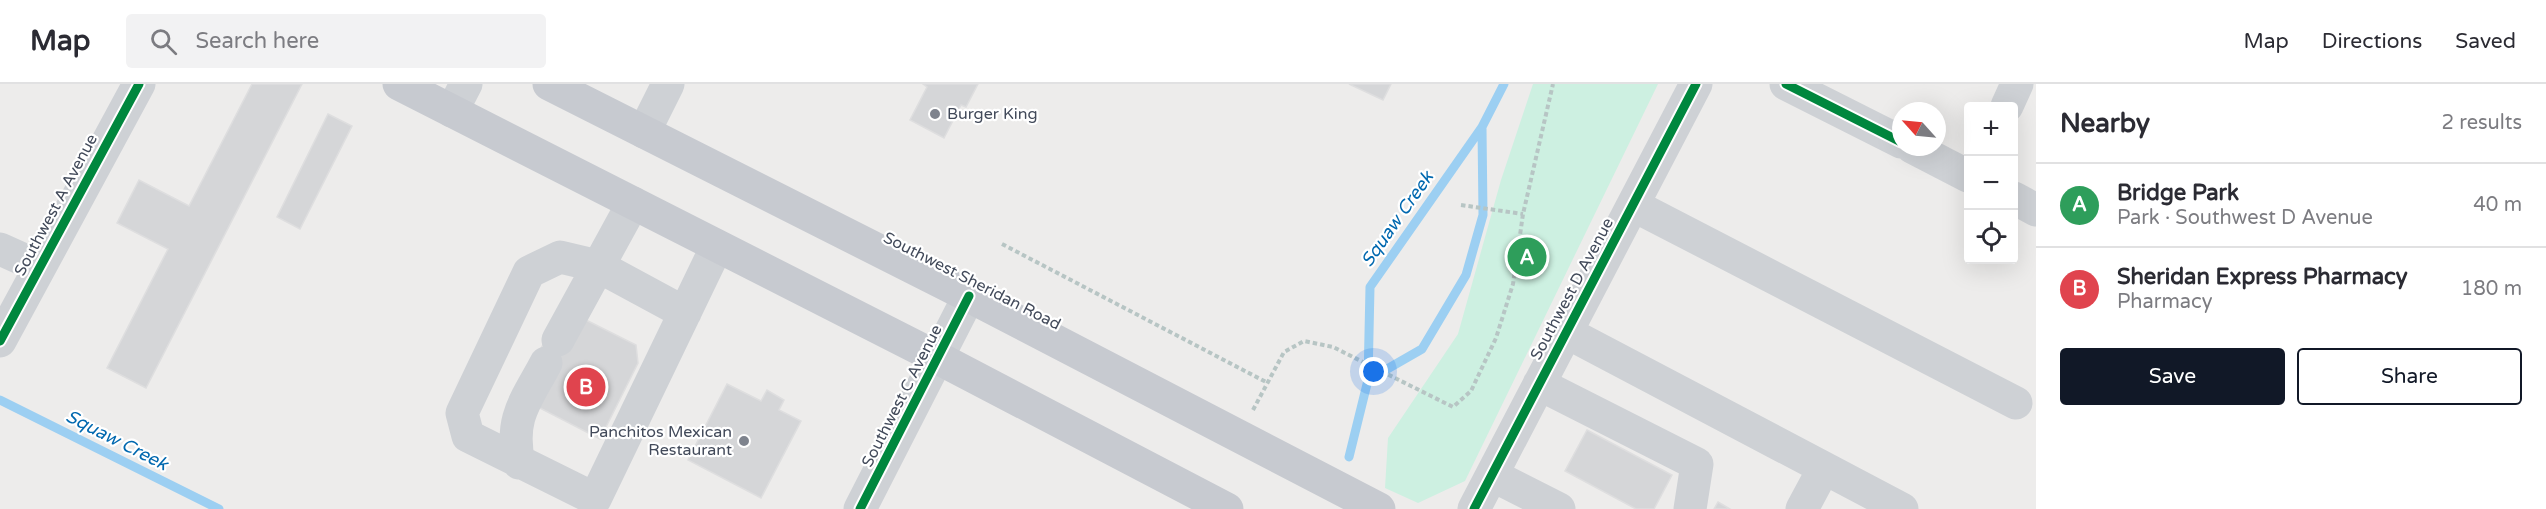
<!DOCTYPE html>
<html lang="en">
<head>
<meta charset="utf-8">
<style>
  :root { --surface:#fff; --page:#f2f2f3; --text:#2b2b33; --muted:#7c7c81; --line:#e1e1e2; --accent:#111827 }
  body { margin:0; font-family:"Varela Round",sans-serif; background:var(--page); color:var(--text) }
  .controls { position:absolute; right:18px; top:18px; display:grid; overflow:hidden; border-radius:6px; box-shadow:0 6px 24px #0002 }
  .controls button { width:54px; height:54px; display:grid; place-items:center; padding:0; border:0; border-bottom:2px solid var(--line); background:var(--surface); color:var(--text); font:30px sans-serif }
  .compass { position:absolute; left:1892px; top:18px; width:54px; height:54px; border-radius:50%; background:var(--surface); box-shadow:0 6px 24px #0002; rotate:297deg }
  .you { position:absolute; left:1374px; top:288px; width:21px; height:21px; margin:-15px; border:4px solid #fff; border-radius:50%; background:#1a73e8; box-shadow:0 0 0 9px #1a73e833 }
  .badge { display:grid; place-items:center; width:39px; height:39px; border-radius:50%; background:var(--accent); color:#fff; font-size:20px; font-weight:700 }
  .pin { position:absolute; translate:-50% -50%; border:3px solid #fff; box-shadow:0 2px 6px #0006 }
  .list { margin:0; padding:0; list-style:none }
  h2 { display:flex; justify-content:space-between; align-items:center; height:78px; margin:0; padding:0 24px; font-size:26px }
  h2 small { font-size:20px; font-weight:400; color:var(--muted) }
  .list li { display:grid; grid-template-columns:39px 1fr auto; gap:18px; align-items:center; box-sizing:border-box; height:84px; padding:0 24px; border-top:2px solid var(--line) }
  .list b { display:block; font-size:22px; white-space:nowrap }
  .list p { margin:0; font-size:20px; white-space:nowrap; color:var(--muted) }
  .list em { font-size:20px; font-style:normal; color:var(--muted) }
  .actions { display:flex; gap:12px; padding:18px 24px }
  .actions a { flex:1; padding:14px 0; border:2px solid var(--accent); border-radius:6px; text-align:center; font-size:21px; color:var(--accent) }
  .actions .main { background:var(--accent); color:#fff }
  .icon { flex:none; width:33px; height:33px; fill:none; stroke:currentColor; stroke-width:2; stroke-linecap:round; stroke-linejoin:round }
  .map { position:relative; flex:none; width:2036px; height:425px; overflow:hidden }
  header { display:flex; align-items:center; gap:36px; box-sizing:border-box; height:84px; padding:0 30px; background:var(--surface); border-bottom:2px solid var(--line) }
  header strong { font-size:28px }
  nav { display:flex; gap:33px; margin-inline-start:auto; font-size:21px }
  .search { width:420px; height:54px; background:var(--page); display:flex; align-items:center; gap:15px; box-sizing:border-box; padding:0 21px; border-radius:6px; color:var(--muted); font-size:22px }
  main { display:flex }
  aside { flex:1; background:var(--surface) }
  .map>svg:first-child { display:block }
</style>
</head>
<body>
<header>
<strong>Map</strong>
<div class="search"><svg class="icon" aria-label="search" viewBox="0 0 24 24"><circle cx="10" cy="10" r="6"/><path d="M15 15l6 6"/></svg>Search here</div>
<nav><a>Map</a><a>Directions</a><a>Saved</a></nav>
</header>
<main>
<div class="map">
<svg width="2036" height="425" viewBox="0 0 2036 425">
  <rect width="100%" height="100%" fill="#edeceb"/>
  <path fill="#cdf0e1" d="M1533,0H1658L1465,397L1418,419L1385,404L1388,354L1458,250L1501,96Z"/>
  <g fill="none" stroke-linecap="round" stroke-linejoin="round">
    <path stroke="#9ccff2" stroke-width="9" d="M1368,296L1422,265L1466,191L1483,131L1482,44
      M0,316L219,425
      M1349,373L1368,296L1370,203L1482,43L1504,0"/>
  </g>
  <path fill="#d5d6d8" stroke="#dededf" stroke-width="1.5" d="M252,0H302L146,304L107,284L168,165L117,139L139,96L189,122Z
    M978,0L966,23L961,21L944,54L910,36L927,3L923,0Z
    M1349,0H1391L1383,16Z
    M328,30L352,42L300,145L277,133Z
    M580,233L636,261L638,279L600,355L536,322V274L548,251Z
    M727,300L761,317L767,306L784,316L779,326L801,337L761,414L688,376Z
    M1587,346L1672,391L1654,425H1636L1565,387Z
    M1718,418L1730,425H1714Z"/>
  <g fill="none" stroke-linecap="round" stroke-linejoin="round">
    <path stroke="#b7c5c4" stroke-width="4" stroke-dasharray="4.5 3" stroke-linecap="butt" d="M1461,121L1523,130
      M1002,160L1266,298
      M1253,326L1284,268L1304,257L1333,263L1453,323L1471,307L1496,254L1513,200L1523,130L1553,0"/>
    <path stroke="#ced1d5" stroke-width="33" d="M1786,0L1901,58
      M2007,22L2017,0
      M452,27L466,0
      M644,48L668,0
      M1912,63L1968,92
      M2014,114L2036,126
      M1633,121L2016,319
      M0,165L40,183
      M685,229L598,182L560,173L529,188L462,329L468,352L595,415L717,162
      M1566,248L1902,425
      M558,256L633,119
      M0,257L139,0
      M1539,300L1697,380L1690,425
      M519,379C509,334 526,317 546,279
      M1492,391L1559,425
      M860,425L969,212
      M1474,425L1696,0
      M1802,425L1824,384"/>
    <path stroke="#c7cad0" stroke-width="33" d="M399,0L938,274L1227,425
      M549,0L969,212L1379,425"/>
    <g stroke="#fff" stroke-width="13">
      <path id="cycleway" d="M1786,0L1901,58
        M0,257L139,0
        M860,425L969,212
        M1474,425L1696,0"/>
    </g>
    <use href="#cycleway" stroke="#00873e" stroke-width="9"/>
  </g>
  <g fill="#7e838d" stroke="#fff" stroke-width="2">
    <circle cx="935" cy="30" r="6"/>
    <circle cx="744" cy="357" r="6"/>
  </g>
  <g text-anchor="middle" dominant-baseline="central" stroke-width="4.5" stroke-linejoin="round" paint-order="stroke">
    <g font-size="16" fill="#424a5a" stroke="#fff" text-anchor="start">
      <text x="947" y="30">Burger King</text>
      <text x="732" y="348" text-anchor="end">Panchitos Mexican<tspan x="732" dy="18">Restaurant</tspan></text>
    </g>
    <g font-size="16" fill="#424a5a" stroke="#fff">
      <text transform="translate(56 121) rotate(-62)">Southwest A Avenue</text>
      <text transform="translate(972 197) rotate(27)">Southwest Sheridan Road</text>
      <text transform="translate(1572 205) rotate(-62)">Southwest D Avenue</text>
      <text transform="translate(902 312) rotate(-63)">Southwest C Avenue</text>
    </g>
    <g font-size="18" font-style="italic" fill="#0068af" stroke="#fff">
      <text transform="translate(1397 135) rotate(-55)">Squaw Creek</text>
      <text transform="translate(117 356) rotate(27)">Squaw Creek</text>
    </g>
  </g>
</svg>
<div class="controls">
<button>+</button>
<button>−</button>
<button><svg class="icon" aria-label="locate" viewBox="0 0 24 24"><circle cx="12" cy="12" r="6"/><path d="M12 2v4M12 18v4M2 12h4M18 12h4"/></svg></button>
</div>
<svg class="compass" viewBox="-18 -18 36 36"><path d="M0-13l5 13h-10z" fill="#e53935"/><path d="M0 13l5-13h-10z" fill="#7c7c81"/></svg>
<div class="you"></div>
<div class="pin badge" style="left:1527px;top:173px;background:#2e9e5b">A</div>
<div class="pin badge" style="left:586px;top:303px;background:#e0444e">B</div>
</div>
<aside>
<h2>Nearby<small>2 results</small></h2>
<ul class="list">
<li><span class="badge" style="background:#2e9e5b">A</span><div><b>Bridge Park</b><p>Park · Southwest D Avenue</p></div><em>40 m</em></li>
<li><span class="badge" style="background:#e0444e">B</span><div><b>Sheridan Express Pharmacy</b><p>Pharmacy</p></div><em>180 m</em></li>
</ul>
<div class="actions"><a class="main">Save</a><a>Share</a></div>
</aside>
</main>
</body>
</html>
